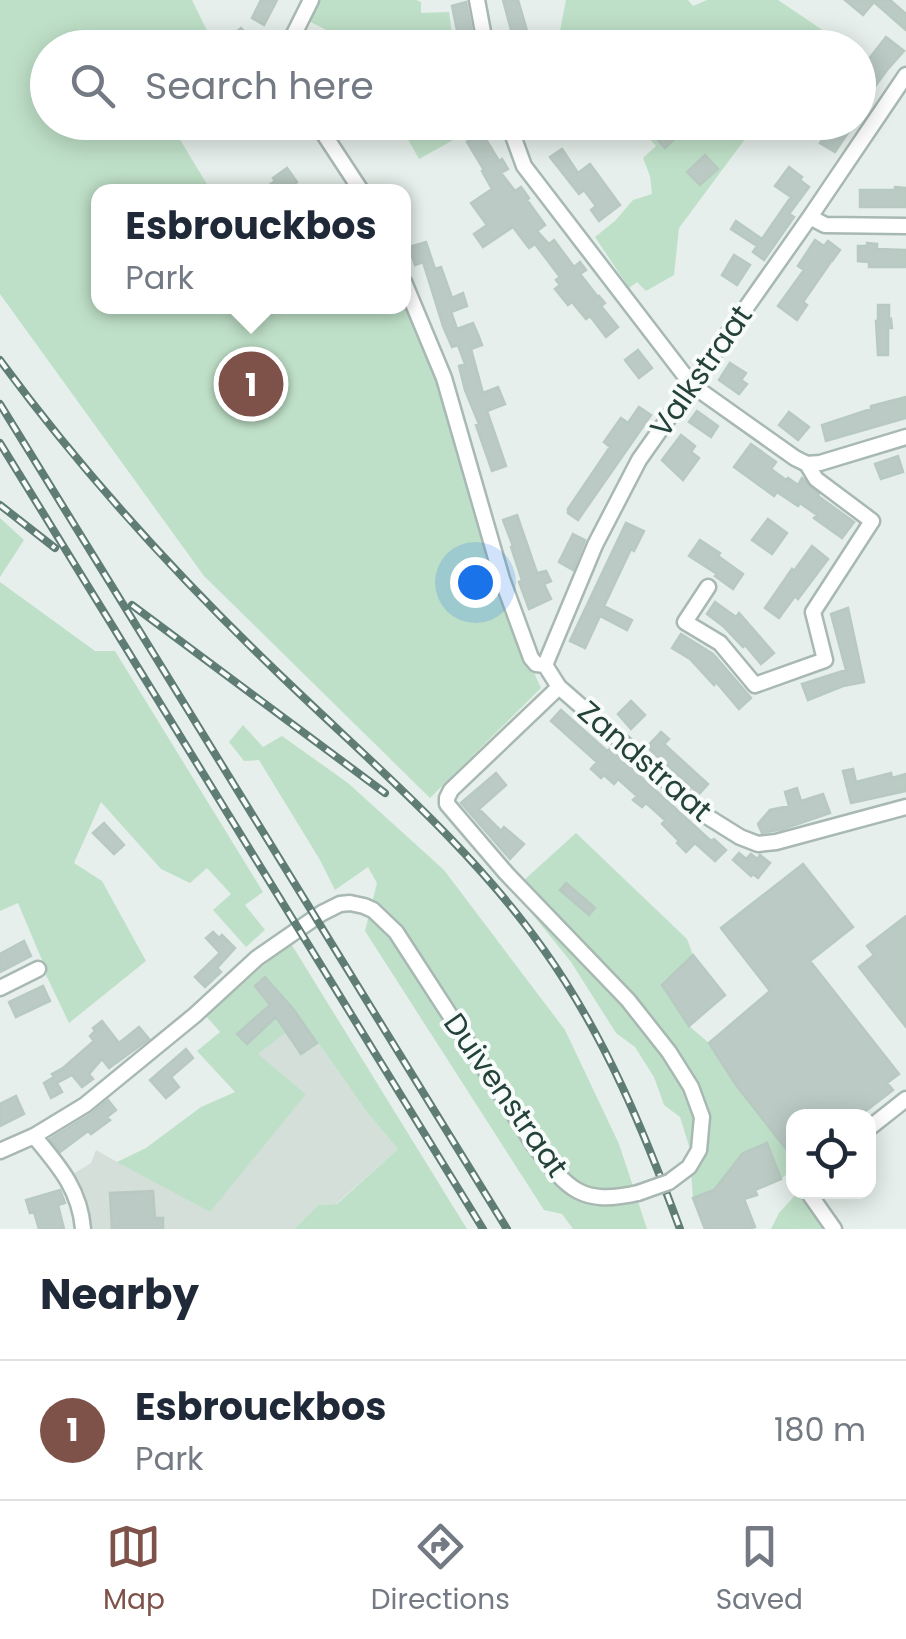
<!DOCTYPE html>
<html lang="en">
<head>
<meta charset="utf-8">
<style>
  :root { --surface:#fff; --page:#f6f6f7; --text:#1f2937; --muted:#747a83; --line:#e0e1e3; --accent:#7f5249 }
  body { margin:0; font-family:Poppins,sans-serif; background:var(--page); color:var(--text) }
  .controls { position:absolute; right:30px; bottom:30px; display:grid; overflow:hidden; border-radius:20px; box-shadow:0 5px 25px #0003 }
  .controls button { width:90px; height:90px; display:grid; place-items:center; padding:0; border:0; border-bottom:2px solid var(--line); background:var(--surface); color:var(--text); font:50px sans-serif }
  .you { position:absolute; left:475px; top:582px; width:35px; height:35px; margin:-25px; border:8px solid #fff; border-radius:50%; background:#1a73e8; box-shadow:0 0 0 15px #1a73e833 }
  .badge { display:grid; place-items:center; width:65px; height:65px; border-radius:50%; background:var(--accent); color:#fff; font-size:32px; font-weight:700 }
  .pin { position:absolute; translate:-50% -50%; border:5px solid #fff; box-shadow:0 2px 10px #0006 }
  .popup { position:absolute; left:91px; top:184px; width:320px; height:130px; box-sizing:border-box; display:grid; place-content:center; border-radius:20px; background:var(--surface); filter:drop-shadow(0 2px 8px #0005); font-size:32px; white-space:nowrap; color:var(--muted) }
  .popup b { font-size:38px; color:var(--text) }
  .popup::after { content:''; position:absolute; left:50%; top:100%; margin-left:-20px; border:20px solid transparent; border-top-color:var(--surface) }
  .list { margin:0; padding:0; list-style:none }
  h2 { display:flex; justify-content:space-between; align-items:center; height:130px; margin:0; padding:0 40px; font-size:42px }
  h2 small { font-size:32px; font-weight:400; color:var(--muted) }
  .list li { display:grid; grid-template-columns:65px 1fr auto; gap:30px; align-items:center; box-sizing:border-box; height:140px; padding:0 40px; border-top:2px solid var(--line) }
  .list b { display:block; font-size:38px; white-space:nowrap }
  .list p { margin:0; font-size:32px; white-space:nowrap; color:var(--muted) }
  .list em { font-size:32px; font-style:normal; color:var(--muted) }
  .icon { flex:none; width:55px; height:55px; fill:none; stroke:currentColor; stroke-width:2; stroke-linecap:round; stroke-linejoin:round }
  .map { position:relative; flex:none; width:906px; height:1229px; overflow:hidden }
  .search { position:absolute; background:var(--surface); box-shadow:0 5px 25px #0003; left:30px; right:30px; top:30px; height:110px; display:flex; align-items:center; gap:25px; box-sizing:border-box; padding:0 35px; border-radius:55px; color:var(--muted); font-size:38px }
  .sheet { height:270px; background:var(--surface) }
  nav { display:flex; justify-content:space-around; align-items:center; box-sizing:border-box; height:140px; border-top:2px solid var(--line); background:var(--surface); font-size:28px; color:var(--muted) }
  nav a { display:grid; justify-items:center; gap:5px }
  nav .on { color:var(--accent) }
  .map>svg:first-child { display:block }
</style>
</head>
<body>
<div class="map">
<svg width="906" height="1229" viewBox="0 0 906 1229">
  <rect width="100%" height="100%" fill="#e6efeb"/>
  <path fill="#d4dfda" d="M302,1020L369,1115L398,1149L336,1204L318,1205L294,1229H90L86,1203L73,1174L91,1163L96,1150L117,1162L305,1093L257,1054Z"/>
  <path fill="#bfe0c8" d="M0,0H192L215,47L48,48V122L170,123L211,191L99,192V306H404V296C414,319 426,343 434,367C469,474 493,586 541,688L430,798L204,576L0,294Z
    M315,0H416L421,2V13L449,12L453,40L475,38L477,47H359L305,19Z
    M566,0H688L693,6L707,0H778L824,31L812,47H561L558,41Z
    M399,123H484L419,159Z
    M635,123H757L679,228L674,275L646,291L637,282L629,288L595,237L615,221L633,200L652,194L650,176L643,158L656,146Z
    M0,518L24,540L0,577Z
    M0,582L95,651H115L263,892L245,905L265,930L246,947L213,910L231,894L207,868L190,883L161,869L101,802L74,863L102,881L146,961L69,1023L46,975L47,972L18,903L0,911Z
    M243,725L263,747L282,736L348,783L444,870L565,1030L619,1144L647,1229H573L562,1214L544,1210L365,931L377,883L368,867L335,890L320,860L259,760L244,761L229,742Z
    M576,833L687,939L693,955L662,986L689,1026L709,1043L736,1085L793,1159V1169L781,1179L766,1143L743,1153L714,1190L693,1198L689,1146L680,1117L664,1105L654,1077L635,1047L616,1033L571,962L513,890Z
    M290,942L467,1229H294L318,1205L337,1204L398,1149L369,1115L302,1020L258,1054L306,1094L210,1212L117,1162L146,1148L201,1107L235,1092L197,1051L220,1032L206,1016Z
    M798,1192L807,1198L826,1229H771L779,1213Z"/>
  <path fill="#bbcac4" stroke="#b8c9c2" stroke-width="2.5" d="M261,0H277L264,25L252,18Z
    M503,0H518L532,48H516Z
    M845,0H890L906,14V30L874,2L863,15Z
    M466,2L472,32L458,35L452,6Z
    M241,28L254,42L247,48H218Z
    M886,37L904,51L887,70L858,110V73Z
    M642,122H678L685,129L665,148Z
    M834,122H855L835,152L820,143Z
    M482,133L499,161L502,159L508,169L501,173L515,191L521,187L529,198L527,200L545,225L537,231L549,244L554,240L574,267L580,262L586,270L580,274L598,297L599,296L605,303L601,306L618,327L606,337L590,316L586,319L572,302L568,305L555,289L560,285L556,280L560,277L535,244L529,248L513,227L483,247L474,234L487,225L471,203L492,189L482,171L484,170L467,142Z
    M562,149L578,173L590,164L620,205L599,221L591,210L596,206L584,190L579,194L550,157Z
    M705,155L718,169L700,185L687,172Z
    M789,167L802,177L800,180L809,187L789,214L794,217L764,260L753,252L757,246L731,229L736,221L762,239L791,197L775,186Z
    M287,168L297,182L284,192H260L275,181L273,178Z
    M895,187L906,188V207H860V190H895Z
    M815,240L824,246L828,241L840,250L832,261H827L830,263L803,302L807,305L797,320L778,306L804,270L798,266Z
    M426,242L435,269L441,267L452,298L463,293L467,306L451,312L457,329L473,323L479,337L482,345L471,349L483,393L498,387L505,404L487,411L506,466L492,471L476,425L479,424L465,390L459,366L465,364L458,345L452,347L443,326L423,262L415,265L409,247Z
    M867,243L877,244V249L906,250V267H869V262L858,261V246H867Z
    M734,255L750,265L737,285L722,275Z
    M878,305H889V320L891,319L892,328H888V355H878L876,321L878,320Z
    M638,350L652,368L639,378L625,360Z
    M730,363L746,373L741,380L747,384L739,394L719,380Z
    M906,397V418L826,441L822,425L871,409V406Z
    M639,407L651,415L578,520L568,513V509L610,447L604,442L621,418L628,423Z
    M697,411L718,426L711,437L689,422Z
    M789,412L809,427L798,440L779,425Z
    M681,435L695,446L691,452L699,458L683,480L662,460Z
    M751,444L776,462L771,469L786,480L788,478L798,485L802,478L819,494L818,496L854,522L842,538L814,518L817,515L800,503L798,506L777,492L774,496L734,467Z
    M898,456L903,472L881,479L875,464Z
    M517,515L537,573L546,571L551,581L544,584L551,599L529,609L519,582L522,580L511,547L513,546L503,520Z
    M768,519L787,533L772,554L752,540Z
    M626,523L644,531L634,551L631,549L604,606L632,620L627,630L600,616L585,648L570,641Z
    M573,534L585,540L573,570L559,562Z
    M700,540L720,553L718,556L743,574L733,589L715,576L717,574L689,556Z
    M812,546L828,559L798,599L795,596L779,618L765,608L792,569L794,571Z
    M715,602L736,617L739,613L774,653L761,664L745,645L743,647L723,626L707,614Z
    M848,608L864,682L843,686L808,700L802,684L846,670L831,614Z
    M681,634L713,654L751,698L739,709L716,682L714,685L690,659L672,648Z
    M631,701L645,715L631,729L618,714Z
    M561,710L607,751L610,749L711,841L714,839L726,850L715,861L695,843L686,852L677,843L679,841L662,824L665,820L646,803L642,807L633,800L637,796L618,779L614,784L604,775L601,778L591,769L597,762L551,721Z
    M661,732L669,739L664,744L708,784L699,794L647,747Z
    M853,769L856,782L891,773L892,778L906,774V791L851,803L843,771Z
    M496,773L506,785L479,809L501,831L504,827L524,844L510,859L461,803Z
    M797,788L801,801L823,794L830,813L783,829L762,833L758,824L770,810L789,806L785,792Z
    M104,823L124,845L114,854L93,833Z
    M739,853L746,859L751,854L757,859L760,855L770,863L758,878L753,874L751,876L733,860Z
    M803,864L853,927L810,961L899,1074L887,1083L893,1090L859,1116H794V1159L736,1085L709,1043L770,991L721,928Z
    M566,883L595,908L589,915L560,890Z
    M906,916V1027L859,967L874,955L867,946Z
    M213,932L219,938L222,935L235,948L217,968L221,972L205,987L195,977L220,953L206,938Z
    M24,941L31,956L0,972V954Z
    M693,955L725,995L689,1026L662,985Z
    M265,977L294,1010L317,1043L301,1054L276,1017L247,1044L237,1034L270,1005L255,986Z
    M43,986L50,1001L16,1017L9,1002Z
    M102,1021L119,1043L139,1027L149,1039L109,1068L102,1059L89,1074L93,1079L82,1087L72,1075L57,1083L62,1092L51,1098L44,1083L54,1077L52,1074L63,1068L94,1041L90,1036L95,1031L93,1028Z
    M186,1049L193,1058L171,1077L179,1087L166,1098L150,1080Z
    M16,1096L24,1114L0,1126V1104Z
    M108,1100L116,1110L107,1117L110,1120L91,1134L88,1131L60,1152L50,1139L91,1114Z
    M767,1143L781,1179L755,1190L757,1195L744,1199L755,1227L748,1229H705L693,1198L714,1190L743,1153Z
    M60,1190L65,1203L58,1205L64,1229H39L34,1212L30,1213L26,1200Z
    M153,1191L155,1218H163V1229H112L110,1193Z"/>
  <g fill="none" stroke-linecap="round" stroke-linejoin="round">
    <g stroke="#a8b8b2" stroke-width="19">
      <path id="minor" d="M477,0L486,48
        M287,48L311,0
        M906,75L810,217L639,460L595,545L545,665L559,687L708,817L740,837L758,844L776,842L906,807
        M316,122L362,192
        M508,122L524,166L692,385L795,458L807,464L820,463L906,437
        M810,217L825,225L906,226
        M404,282L444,378L502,579L531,658L536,664L545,665
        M708,587L685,622L720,643L755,685L825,660L813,612L872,521L816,479L807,464
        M559,687L451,790L447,798V804L506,873L628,1000L669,1052L691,1087L702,1117L699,1150L689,1167L669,1182
        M0,988L38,969
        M868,1129L906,1099
        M34,1136C58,1165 80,1189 83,1229
        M0,1151L34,1136L85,1105L195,1015L257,958L322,913L340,904L350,903L364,906L373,910L396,932L534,1145C568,1189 580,1206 638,1193
        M808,1192L834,1229"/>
    </g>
    <use href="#minor" stroke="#fff" stroke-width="14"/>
    <g stroke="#5f7d75" stroke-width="8">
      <path id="rail" d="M0,360C83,473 176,575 277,672C369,761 470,845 544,950C605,1036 644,1131 680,1229
        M0,404L507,1229
        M0,443L483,1229
        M0,505L55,548
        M132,605L385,793"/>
    </g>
    <use href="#rail" stroke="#f7fbf9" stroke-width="4" stroke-dasharray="11" stroke-linecap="butt"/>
    <g stroke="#a8b8b2" stroke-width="19" stroke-linecap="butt">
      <path id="minor-bridge" d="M638,1193L669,1182"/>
    </g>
    <use href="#minor-bridge" stroke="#fff" stroke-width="14"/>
  </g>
  <g text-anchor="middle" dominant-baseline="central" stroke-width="8" stroke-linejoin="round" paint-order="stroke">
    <g font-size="30" fill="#24423a" stroke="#f7fbf9">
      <text transform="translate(701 371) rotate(-55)">Valkstraat</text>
      <text transform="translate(645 761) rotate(41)">Zandstraat</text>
      <text transform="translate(506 1095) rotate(55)">Duivenstraat</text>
    </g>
  </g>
</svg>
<div class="controls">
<button><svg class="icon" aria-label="locate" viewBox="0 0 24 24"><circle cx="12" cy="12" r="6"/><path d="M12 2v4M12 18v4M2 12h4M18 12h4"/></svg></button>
</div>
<div class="you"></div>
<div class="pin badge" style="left:251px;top:384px">1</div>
<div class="popup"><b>Esbrouckbos</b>Park</div>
<div class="search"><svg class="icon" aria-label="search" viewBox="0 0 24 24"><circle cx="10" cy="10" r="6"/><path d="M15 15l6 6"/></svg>Search here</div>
</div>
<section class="sheet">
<h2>Nearby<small></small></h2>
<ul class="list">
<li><span class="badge">1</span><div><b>Esbrouckbos</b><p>Park</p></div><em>180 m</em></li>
</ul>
</section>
<nav>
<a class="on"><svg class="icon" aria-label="map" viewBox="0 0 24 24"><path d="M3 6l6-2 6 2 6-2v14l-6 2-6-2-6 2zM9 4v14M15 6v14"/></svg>Map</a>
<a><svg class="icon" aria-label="directions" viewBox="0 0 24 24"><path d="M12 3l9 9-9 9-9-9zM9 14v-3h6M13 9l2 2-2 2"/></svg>Directions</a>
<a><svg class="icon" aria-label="saved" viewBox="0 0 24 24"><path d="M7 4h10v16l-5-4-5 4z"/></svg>Saved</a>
</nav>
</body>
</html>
